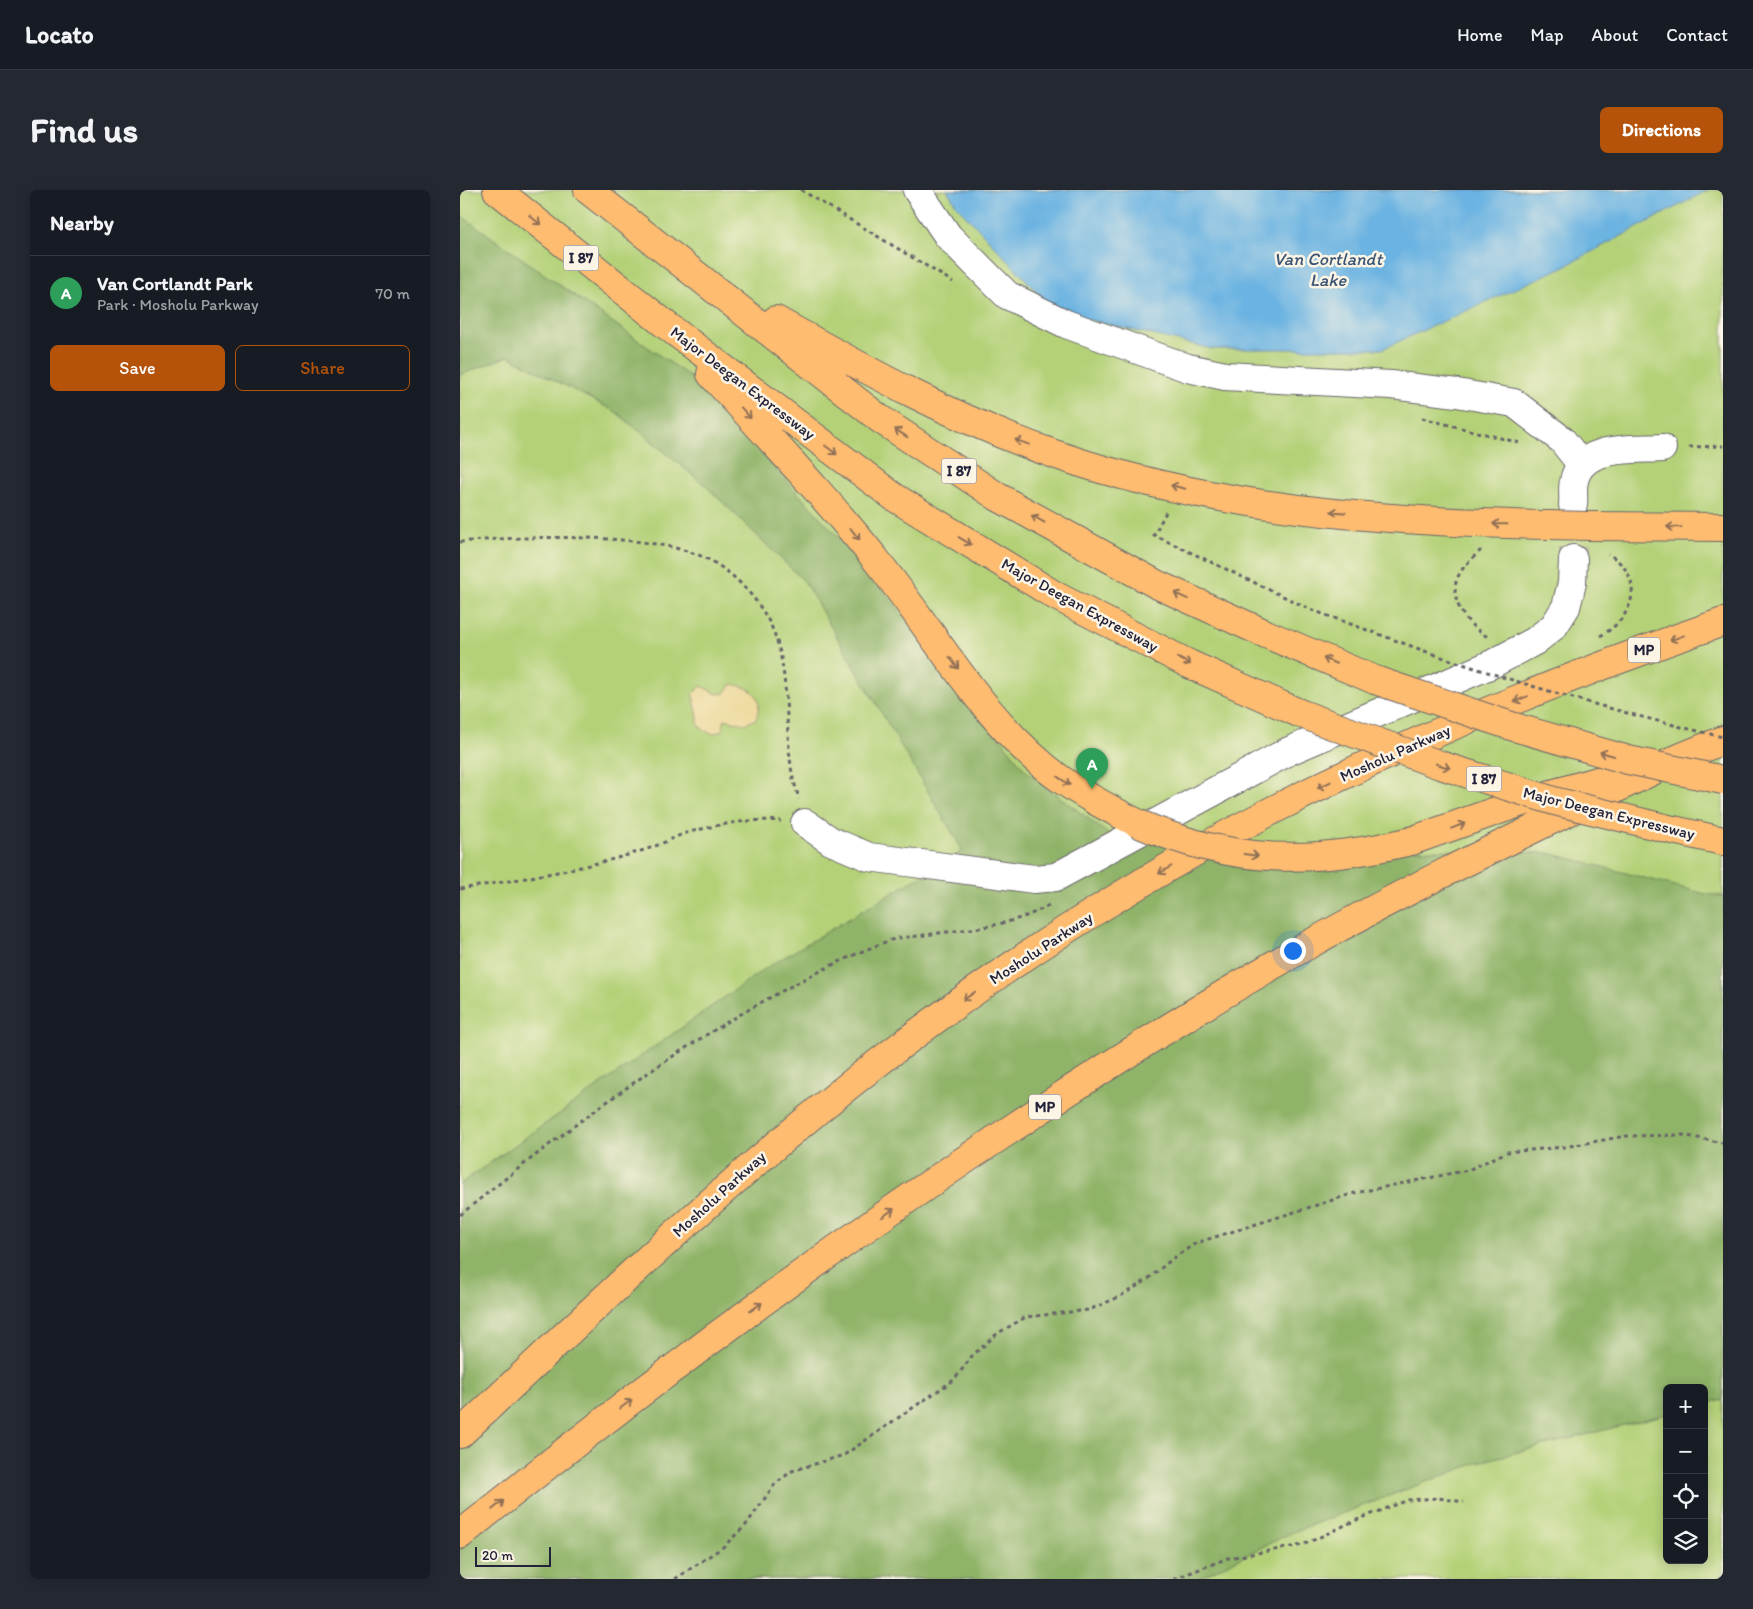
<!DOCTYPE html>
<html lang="en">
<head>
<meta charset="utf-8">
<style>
  :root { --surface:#171b24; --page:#242831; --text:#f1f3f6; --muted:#9ea1a6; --line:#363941; --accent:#b45309 }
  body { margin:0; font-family:Itim,sans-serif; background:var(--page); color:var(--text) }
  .controls { position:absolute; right:15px; bottom:15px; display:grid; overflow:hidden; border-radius:8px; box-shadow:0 2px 12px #0003 }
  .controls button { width:45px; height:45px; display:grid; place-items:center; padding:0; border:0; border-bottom:1px solid var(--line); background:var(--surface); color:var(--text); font:25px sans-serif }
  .scale { position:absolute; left:15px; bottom:12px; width:76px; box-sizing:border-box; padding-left:5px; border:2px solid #22223b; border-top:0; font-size:14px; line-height:18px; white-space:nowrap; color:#22223b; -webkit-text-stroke:4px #fcf5e5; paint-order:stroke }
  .you { position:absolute; left:832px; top:760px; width:18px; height:18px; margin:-12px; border:4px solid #fff; border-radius:50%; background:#1a73e8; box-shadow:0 0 0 8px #1a73e833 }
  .badge { display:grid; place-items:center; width:32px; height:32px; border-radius:50%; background:var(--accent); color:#fff; font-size:16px; font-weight:700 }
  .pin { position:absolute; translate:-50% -41px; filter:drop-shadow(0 1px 2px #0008) }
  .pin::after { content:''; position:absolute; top:26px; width:18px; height:15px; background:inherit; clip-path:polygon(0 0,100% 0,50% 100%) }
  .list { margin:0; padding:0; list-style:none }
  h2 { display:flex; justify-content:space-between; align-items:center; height:65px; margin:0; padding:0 20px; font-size:21px }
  h2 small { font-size:16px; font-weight:400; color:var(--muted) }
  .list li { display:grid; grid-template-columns:32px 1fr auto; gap:15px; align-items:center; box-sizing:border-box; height:75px; padding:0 20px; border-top:1px solid var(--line) }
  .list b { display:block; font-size:19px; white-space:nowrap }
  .list p { margin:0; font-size:16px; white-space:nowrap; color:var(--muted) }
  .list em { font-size:16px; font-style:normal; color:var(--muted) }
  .actions { display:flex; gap:10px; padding:15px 20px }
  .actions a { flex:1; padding:11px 0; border:1px solid var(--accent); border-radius:8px; text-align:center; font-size:18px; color:var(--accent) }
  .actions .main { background:var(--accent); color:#fff }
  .icon { flex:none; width:28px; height:28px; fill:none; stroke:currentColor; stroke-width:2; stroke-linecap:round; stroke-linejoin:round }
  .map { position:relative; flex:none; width:1263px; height:1389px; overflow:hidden; border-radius:8px }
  header { display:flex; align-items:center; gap:30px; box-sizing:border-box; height:70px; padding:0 25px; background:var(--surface); border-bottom:1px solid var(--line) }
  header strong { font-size:24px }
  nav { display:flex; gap:28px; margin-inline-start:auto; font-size:18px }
  .intro { display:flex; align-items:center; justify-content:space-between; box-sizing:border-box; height:120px; padding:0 30px }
  h1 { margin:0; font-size:35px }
  .button { padding:12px 22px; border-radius:8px; background:var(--accent); color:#fff; font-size:18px; font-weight:700 }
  main { display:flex; gap:30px; padding:0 30px }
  aside { flex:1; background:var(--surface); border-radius:8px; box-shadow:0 2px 12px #0003 }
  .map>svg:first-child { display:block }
</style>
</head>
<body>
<header>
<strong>Locato</strong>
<nav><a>Home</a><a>Map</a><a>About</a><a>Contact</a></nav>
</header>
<div class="intro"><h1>Find us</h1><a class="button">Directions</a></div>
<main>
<aside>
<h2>Nearby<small></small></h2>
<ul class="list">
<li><span class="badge" style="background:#2e9e5b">A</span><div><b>Van Cortlandt Park</b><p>Park · Mosholu Parkway</p></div><em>70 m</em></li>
</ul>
<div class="actions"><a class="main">Save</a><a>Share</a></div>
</aside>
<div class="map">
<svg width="1263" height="1389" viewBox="0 0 1263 1389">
  <rect width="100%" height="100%" fill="#fcf5e5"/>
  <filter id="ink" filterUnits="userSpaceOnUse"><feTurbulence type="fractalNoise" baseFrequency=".02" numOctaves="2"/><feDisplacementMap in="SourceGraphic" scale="10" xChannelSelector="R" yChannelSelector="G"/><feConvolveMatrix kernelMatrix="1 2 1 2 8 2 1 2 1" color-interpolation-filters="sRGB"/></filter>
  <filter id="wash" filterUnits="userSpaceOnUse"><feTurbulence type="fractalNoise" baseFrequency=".0096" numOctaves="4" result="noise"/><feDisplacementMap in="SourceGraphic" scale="20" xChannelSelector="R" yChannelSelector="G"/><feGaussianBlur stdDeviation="1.12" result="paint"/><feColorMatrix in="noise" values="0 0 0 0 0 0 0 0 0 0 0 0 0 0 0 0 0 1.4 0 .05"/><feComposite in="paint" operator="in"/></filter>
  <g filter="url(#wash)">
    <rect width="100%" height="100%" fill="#e7e1be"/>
    <path fill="#b4d178" stroke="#6b7a5a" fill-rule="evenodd" d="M0,0H1263V1389H0ZM1207,1198H1244V1370H1207Z"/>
    <path fill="#8fb368" stroke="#586a52" d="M0,25L229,186L396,366L566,581L659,652L1089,663L1246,704L1263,706V1209L1244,1214V1198H1207V1224L1019,1272L833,1342L737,1389H0V994L306,778L503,661L344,391L246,296L156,222L48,166L0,185Z"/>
    <path fill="#eeda9e" stroke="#887e6c" d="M272,494C294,498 304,506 296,529L285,534L265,529L262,540L254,544L245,541L238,535C239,524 234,515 233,504L241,496L257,504L265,503Z"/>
    <path fill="#6ab3e2" stroke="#466a8e" d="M487,0H1248L1103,77L922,159H752L596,122L497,16Z"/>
  </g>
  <g filter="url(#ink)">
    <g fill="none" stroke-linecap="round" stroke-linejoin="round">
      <path stroke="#c0bba4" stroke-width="28" stroke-dasharray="28 14" stroke-linecap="butt" d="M1113,315V369"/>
      <g stroke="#676569" stroke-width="30">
        <path id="minor" d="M457,0L488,46L547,105L606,134L728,178L765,186L931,195L997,203L1054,213L1102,250L1121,274
          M1113,315C1114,307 1112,298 1114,291C1121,254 1173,260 1202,258
          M345,633L371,651L409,667L574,689L596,687L829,561L1032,474L1075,451L1094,436L1106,417L1112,393L1113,369"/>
      </g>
      <g stroke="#676569" stroke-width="30">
        <path id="highway" d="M37,0L206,135L434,307L596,406L729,474L839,523
          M128,0L420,229L538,307L696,394L806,444L915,490
          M316,130C406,180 496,230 594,264C751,319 924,332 1089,335
          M251,184C307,246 365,306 417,371C474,442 525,534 599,588C623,605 650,619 677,633
          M1130,336L1263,337
          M1213,640L1263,651
          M951,651L1056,614L1155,586
          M0,1244C143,1110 283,974 440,856C557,767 683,687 813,620C958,546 1110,485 1263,432
          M0,1345C179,1200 365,1062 557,935C653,872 749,811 848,755C969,687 1095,629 1219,568L1263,550"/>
      </g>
      <path stroke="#676569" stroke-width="3" stroke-dasharray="4 4" stroke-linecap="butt" d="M341,0L493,92
        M962,228L1060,253
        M1229,257L1263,256
        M706,322L694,345L852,420L973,464
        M0,352C60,346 199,341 251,371C279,386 306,418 316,448C329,489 325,533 331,576C332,587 336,598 339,609
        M1021,360C1014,367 1005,374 1000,383C985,407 1007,436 1028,447
        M1140,446C1176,427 1186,386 1148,364
        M0,699C61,689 125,679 184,660C198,656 212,648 226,643C255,635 290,628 321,631
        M0,1025C97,947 193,873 302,812C342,790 385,767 428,751C439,747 453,747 465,745C507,739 552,737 589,715
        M215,1389L263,1357L286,1335L315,1294L332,1281L384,1265L495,1189L512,1166L538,1143L566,1127L629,1120L659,1107L687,1090L712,1069L736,1053L895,1003L1008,980L1047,962L1104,957L1166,946L1223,945L1263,953
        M714,1389L768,1368L843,1355L894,1331L948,1310L978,1308L1004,1312
        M1259,1389L1263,1387"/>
      <use href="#minor" stroke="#fff" stroke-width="28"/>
      <use href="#highway" stroke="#febc70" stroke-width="28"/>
      <g stroke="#676569" stroke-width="30" stroke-linecap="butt">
        <path id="highway-bridge" d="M1089,335L1130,336
          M915,490L1051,536L1168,570L1263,590
          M839,523L980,575L1094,611L1213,640
          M677,633C772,674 852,675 951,651"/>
      </g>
      <path stroke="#676569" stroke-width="3" stroke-dasharray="4 4" stroke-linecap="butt" d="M973,464C1069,497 1165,524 1263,547"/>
      <use href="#highway-bridge" stroke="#febc70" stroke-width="28"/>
    </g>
    <defs><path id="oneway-shaft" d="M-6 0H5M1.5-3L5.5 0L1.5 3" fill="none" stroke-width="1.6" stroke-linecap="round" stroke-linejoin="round" transform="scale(1.25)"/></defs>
    <g stroke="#906f56">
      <use href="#oneway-shaft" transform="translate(75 30) rotate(39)"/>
      <use href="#oneway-shaft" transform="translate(286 223) rotate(48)"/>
      <use href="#oneway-shaft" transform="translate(441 243) rotate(-147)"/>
      <use href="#oneway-shaft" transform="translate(562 252) rotate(-160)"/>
      <use href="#oneway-shaft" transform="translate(371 260) rotate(37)"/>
      <use href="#oneway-shaft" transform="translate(718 297) rotate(-167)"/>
      <use href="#oneway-shaft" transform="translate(878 322) rotate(-174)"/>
      <use href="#oneway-shaft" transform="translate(578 329) rotate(-151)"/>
      <use href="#oneway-shaft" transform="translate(1040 334) rotate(-179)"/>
      <use href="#oneway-shaft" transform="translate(1214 337) rotate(-179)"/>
      <use href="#oneway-shaft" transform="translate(395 344) rotate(51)"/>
      <use href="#oneway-shaft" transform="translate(505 351) rotate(31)"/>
      <use href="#oneway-shaft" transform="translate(721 406) rotate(-155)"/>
      <use href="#oneway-shaft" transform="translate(1217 448) rotate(160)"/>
      <use href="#oneway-shaft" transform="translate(724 471) rotate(26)"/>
      <use href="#oneway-shaft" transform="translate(870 471) rotate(-157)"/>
      <use href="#oneway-shaft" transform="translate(494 473) rotate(54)"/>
      <use href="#oneway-shaft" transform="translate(1061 509) rotate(158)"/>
      <use href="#oneway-shaft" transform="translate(1147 564) rotate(-164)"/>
      <use href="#oneway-shaft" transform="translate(983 576) rotate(18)"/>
      <use href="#oneway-shaft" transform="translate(604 591) rotate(34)"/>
      <use href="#oneway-shaft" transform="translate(864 595) rotate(154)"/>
      <use href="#oneway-shaft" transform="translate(998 636) rotate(-21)"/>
      <use href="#oneway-shaft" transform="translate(791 665) rotate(7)"/>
      <use href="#oneway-shaft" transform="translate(705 680) rotate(150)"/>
      <use href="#oneway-shaft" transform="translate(509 806) rotate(145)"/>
      <use href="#oneway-shaft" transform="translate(428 1023) rotate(-35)"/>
      <use href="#oneway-shaft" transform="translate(296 1117) rotate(-36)"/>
      <use href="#oneway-shaft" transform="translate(166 1214) rotate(-37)"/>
      <use href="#oneway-shaft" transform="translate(38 1315) rotate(-39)"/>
    </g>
  </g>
  <g text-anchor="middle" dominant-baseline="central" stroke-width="5" stroke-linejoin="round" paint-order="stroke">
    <g fill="#fcf5e5" stroke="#63616e" stroke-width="1">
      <rect x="103.5" y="55.5" width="35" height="25" rx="4"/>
      <rect x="481.5" y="268.5" width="35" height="25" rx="4"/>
      <rect x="1168" y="447.5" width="32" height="25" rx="4"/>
      <rect x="1006.5" y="576.5" width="35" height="25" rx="4"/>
      <rect x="569" y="904.5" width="32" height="25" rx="4"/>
    </g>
    <g font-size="15" font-weight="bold" fill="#22223b">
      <text x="121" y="68">I 87</text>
      <text x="499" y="281">I 87</text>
      <text x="1184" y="460">MP</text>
      <text x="1024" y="589">I 87</text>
      <text x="585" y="917">MP</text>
    </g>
    <g font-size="16" fill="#22223b" stroke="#fcf5e5">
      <text transform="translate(283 193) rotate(37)">Major Deegan Expressway</text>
      <text transform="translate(620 415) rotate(29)">Major Deegan Expressway</text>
      <text transform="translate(935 563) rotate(-24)">Mosholu Parkway</text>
      <text transform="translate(1149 623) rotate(14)">Major Deegan Expressway</text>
      <text transform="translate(581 758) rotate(-33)">Mosholu Parkway</text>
      <text transform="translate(259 1004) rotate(-42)">Mosholu Parkway</text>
    </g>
    <g font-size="18" font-style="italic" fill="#3b5575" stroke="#fcf5e5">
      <text x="868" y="69">Van Cortlandt<tspan x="868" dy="21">Lake</tspan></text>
    </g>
  </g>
</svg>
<div class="controls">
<button>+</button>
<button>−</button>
<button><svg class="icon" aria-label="locate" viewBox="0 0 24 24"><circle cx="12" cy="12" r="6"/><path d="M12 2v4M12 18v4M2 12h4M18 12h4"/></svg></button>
<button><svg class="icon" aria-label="layers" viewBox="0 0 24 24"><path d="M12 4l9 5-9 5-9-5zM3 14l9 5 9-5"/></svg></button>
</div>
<div class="scale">20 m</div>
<div class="you"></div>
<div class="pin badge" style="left:632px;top:599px;background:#2e9e5b">A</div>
</div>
</main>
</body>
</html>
